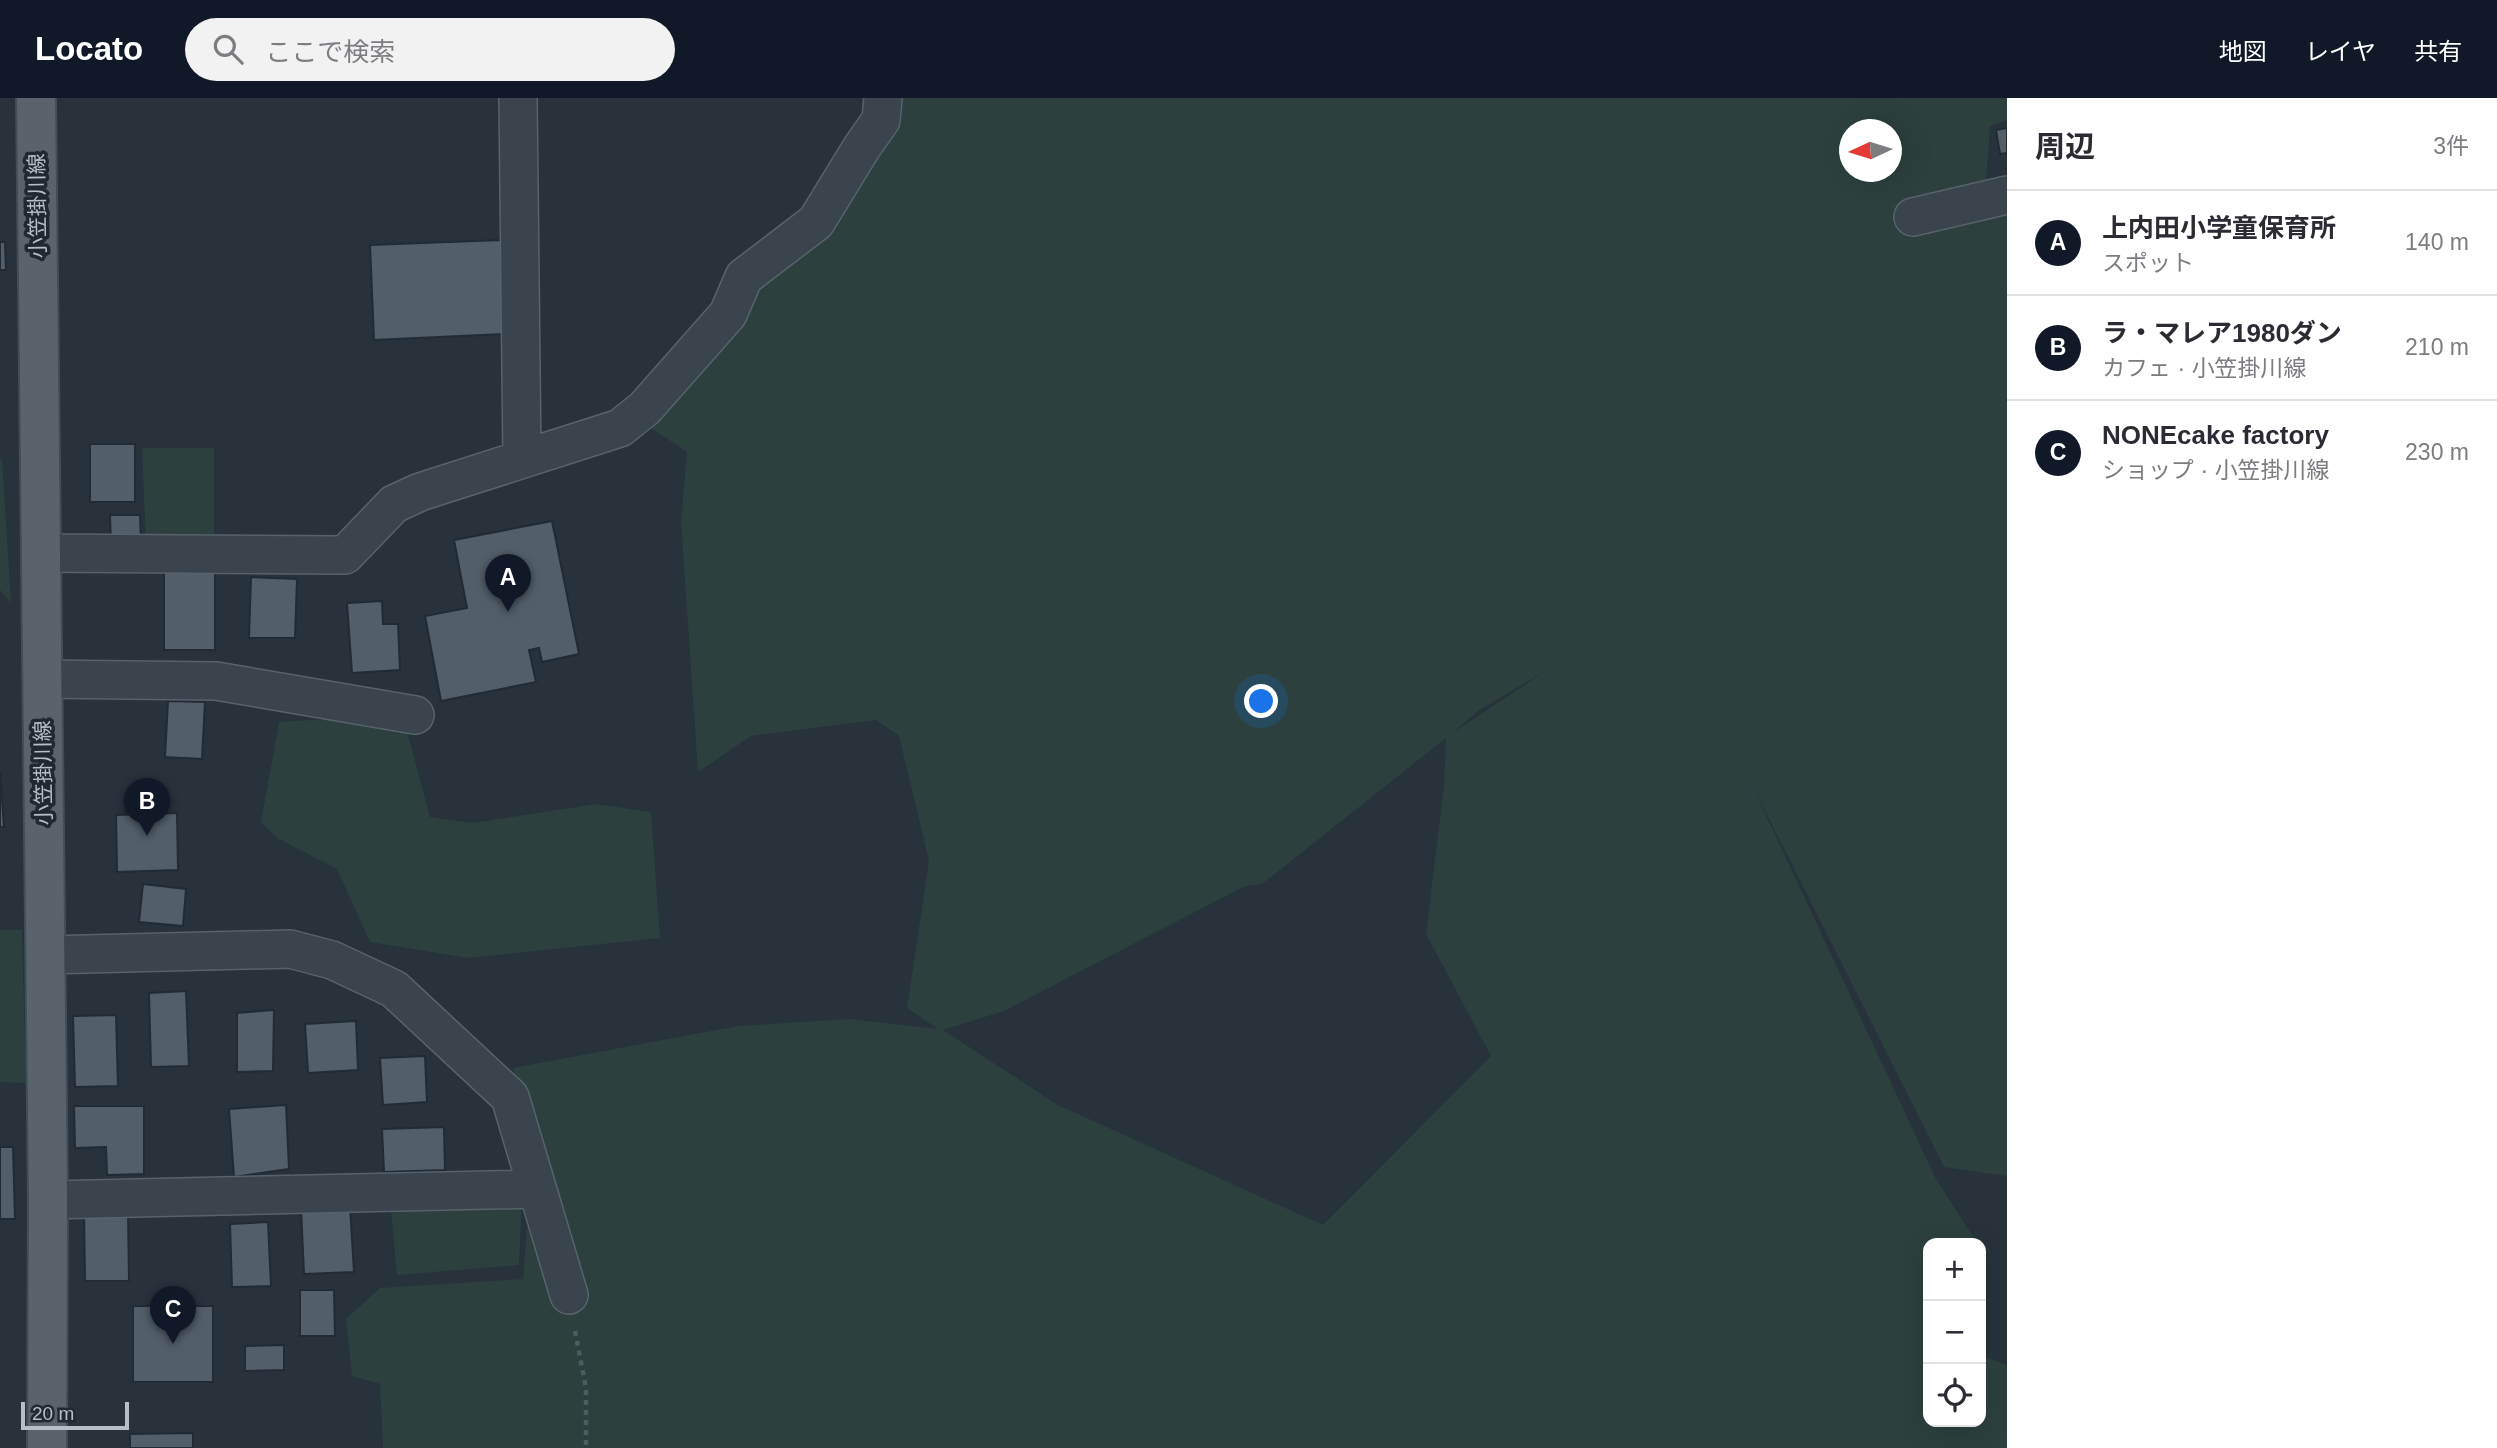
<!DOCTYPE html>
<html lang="ja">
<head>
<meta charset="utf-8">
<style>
  :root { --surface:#fff; --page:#f2f2f3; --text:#2b2b33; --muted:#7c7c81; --line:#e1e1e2; --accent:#111827 }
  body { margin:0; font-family:Arial,"Noto Sans JP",sans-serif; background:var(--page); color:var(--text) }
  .controls { position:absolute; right:21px; bottom:21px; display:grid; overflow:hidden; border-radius:14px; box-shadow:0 7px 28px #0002 }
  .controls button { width:63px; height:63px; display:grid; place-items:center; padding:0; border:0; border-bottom:2px solid var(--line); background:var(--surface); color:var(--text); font:35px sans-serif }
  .compass { position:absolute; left:1839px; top:21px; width:63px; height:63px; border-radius:50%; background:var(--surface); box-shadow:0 7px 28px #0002; rotate:266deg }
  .scale { position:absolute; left:21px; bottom:18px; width:108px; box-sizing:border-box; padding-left:7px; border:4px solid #b6bfc7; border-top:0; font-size:19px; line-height:24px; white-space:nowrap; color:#b6bfc7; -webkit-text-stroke:5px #1f2931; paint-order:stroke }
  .you { position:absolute; left:1262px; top:604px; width:24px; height:24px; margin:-18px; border:5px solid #fff; border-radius:50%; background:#1a73e8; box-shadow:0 0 0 10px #1a73e833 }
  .badge { display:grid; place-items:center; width:46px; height:46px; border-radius:50%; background:var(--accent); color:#fff; font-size:23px; font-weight:700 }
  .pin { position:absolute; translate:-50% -58px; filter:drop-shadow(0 2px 4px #0008) }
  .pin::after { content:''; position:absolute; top:37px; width:24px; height:21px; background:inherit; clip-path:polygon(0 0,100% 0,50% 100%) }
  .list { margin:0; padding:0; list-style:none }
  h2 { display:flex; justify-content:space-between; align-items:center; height:91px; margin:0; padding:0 28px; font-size:30px }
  h2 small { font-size:23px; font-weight:400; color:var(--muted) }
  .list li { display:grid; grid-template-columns:46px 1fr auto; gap:21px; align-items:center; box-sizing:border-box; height:105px; padding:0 28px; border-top:2px solid var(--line) }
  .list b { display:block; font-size:26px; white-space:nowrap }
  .list p { margin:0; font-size:23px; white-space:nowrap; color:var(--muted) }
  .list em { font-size:23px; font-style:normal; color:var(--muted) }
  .icon { flex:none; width:38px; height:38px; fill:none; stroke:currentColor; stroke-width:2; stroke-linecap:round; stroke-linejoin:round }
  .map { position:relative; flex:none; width:2007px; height:1350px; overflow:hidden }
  header { display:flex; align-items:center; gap:42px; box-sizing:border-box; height:98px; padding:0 35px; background:var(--accent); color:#fff }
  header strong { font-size:33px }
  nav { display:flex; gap:38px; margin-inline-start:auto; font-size:24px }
  .search { width:490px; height:63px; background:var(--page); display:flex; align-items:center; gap:18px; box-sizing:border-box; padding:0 24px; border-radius:38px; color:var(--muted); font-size:26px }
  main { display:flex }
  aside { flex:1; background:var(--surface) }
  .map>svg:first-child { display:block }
</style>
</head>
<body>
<header>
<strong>Locato</strong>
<div class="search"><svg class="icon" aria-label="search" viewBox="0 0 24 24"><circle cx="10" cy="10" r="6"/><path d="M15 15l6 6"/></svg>ここで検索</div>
<nav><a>地図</a><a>レイヤ</a><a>共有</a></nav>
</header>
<main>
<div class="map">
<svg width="2007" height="1350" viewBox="0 0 2007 1350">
  <rect width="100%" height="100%" fill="#27323b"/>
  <path fill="#2c403e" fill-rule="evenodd" d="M894,0H2007V22L1990,28L1985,98L1889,124L2007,97V1078L1944,1069L1752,687L1936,1081L1974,1140L1972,1145H1928V1324H1981V1257L2007,1267V1350H383L380,1286L352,1278L346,1221L380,1190L523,1181L530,1091L548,1123L513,970L738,928L850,921L938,931L907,910L929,763L899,638L876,622L751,638L698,674L681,424L687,354L642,324L768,178L835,130L899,24ZM1850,32H1892V74H1850ZM1547,572L1454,634L1478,613ZM1446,640L1444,687L1426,836L1491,958L1323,1127L1056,1006L943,932L1004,913L1245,788L1262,786Z
    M142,350H214V446L146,447Z
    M0,361H2L11,505L0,492Z
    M328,621L405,626L430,719L472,725L596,706L651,714L660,840L468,860L370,844L337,771L277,740L261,724L279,624Z
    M0,832H22L26,985L0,984Z
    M522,1099L519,1167L397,1177L390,1101Z"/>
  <path fill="#525f69" stroke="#212b33" stroke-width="2" d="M2007,30V55L2000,56L1996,32Z
    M501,142L504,236L374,242L370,147Z
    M0,144H5L6,172H0Z
    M90,346H135V404H90Z
    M110,417H140L141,445L111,446Z
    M552,423L579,556L542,564L539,550L529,552L536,584L441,603L425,518L467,510L454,442Z
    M164,471H215V552H164Z
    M251,479L297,481L295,540H249Z
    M382,503L383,526H398L400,572L352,575L347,505Z
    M168,603L205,604L202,661L165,659Z
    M0,674L4,729H0Z
    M177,715L178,772L117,774L116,717Z
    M143,786L186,791L183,828L139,824Z
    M186,893L189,968L151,969L149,895Z
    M274,912L273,973L237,974V915Z
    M116,917L118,988L75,989L73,918Z
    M356,923L358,972L308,975L305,926Z
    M425,958L427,1004L383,1007L380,960Z
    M286,1007L289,1071L234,1079L229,1011Z
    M74,1008H144V1076L107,1077L106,1049L75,1050Z
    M444,1029L445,1072L384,1074L382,1031Z
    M0,1049H13L15,1121H0Z
    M350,1108L354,1174L304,1176L301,1110Z
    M128,1114L129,1183H85L84,1115Z
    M268,1124L271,1188L232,1189L230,1126Z
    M300,1192H334L335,1238H300Z
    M133,1208H213V1284H133Z
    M284,1247V1272L245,1273V1248Z
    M193,1335V1350H130V1336Z"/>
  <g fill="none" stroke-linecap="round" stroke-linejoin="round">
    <g stroke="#58626a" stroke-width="40">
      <path id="minor" d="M518,0L522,361
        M1913,119L2007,97
        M41,455L345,457L394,406L420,394L620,330L645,310L728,216L744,179L816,124L862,49L881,22L883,0
        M42,581L216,583L415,617
        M46,857L290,851L332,862L394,891L510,999L569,1197
        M48,1102L537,1091"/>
    </g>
    <g stroke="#434d55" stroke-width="42">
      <path id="major" d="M36,0L48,1102L47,1350"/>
    </g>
    <path stroke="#4b5d5d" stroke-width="4.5" stroke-dasharray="5 5" stroke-linecap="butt" d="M575,1233L586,1290V1350"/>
    <use href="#minor" stroke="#3a444c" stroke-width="37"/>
    <use href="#major" stroke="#59636c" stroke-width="38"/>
  </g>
  <g text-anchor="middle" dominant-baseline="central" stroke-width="7" stroke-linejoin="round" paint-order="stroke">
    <g font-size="21" fill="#b6bfc7" stroke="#1f2931">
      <text transform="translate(37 108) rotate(-91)">小笠掛川線</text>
      <text transform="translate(43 675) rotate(-91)">小笠掛川線</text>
    </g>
  </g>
</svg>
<div class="controls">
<button>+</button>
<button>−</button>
<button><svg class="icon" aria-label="locate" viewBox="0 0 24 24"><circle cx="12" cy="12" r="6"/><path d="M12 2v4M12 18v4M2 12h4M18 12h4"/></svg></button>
</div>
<svg class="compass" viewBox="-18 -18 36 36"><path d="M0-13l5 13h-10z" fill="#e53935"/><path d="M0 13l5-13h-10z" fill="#7c7c81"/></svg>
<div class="scale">20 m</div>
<div class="you"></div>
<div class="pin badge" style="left:508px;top:514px">A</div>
<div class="pin badge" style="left:147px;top:738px">B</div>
<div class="pin badge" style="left:173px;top:1246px">C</div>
</div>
<aside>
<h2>周辺<small>3件</small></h2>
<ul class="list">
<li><span class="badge">A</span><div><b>上内田小学童保育所</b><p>スポット</p></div><em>140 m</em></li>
<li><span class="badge">B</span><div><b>ラ・マレア1980ダン</b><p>カフェ · 小笠掛川線</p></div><em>210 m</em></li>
<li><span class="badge">C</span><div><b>NONEcake factory</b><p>ショップ · 小笠掛川線</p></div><em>230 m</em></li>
</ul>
</aside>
</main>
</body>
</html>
